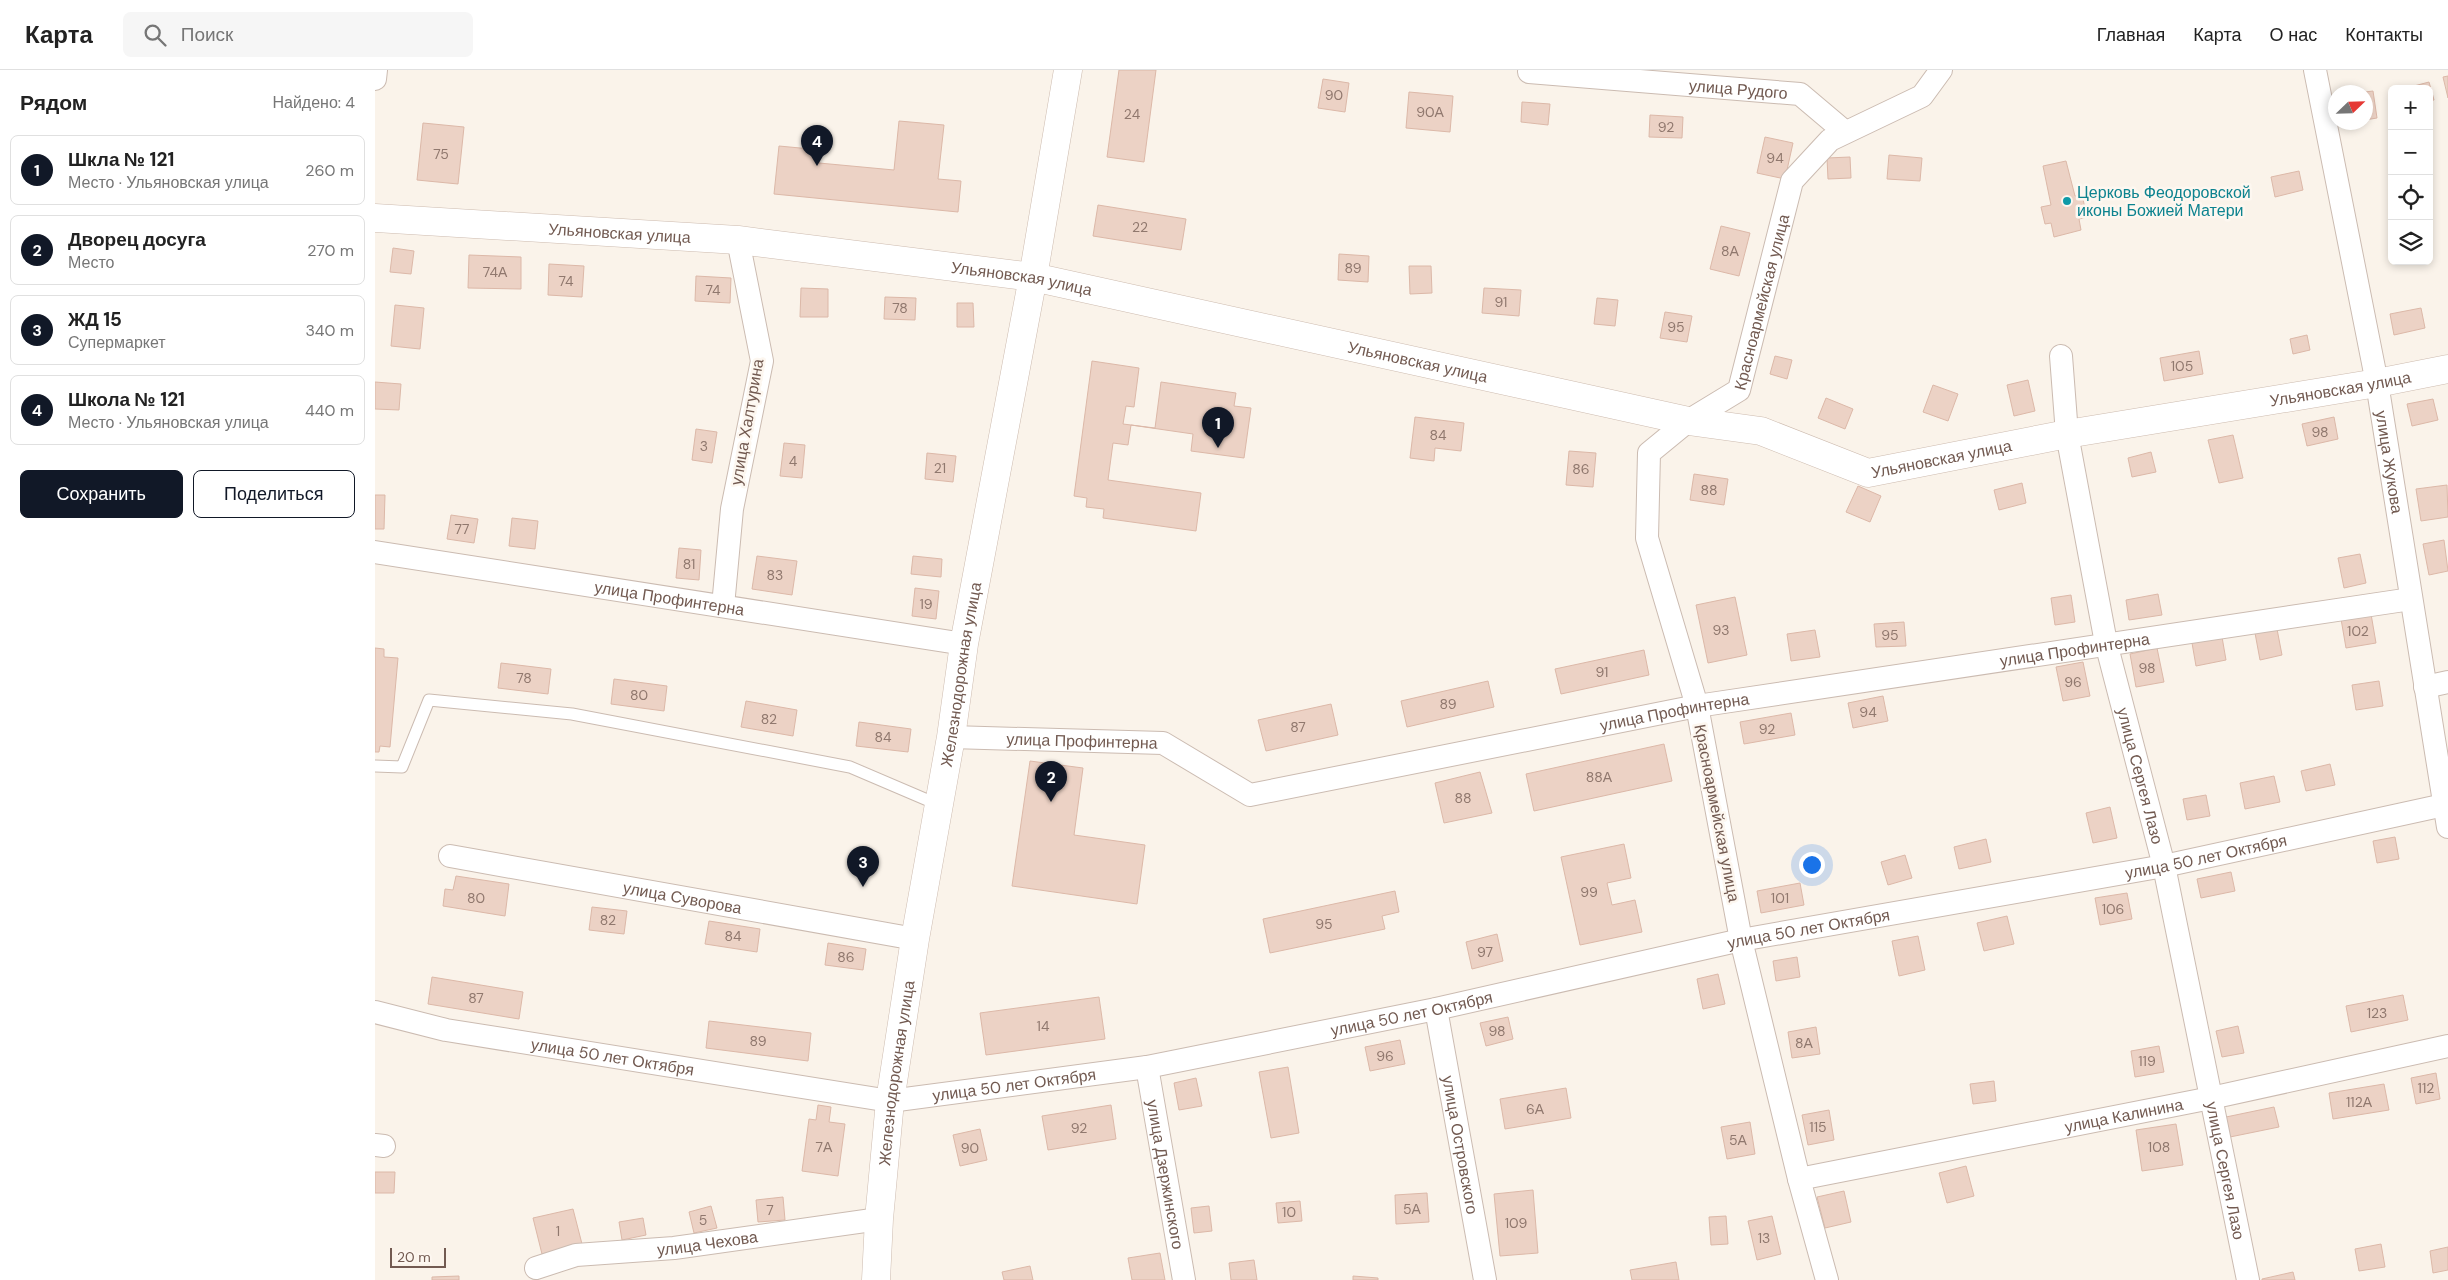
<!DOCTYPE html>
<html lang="ru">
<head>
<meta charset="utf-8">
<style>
  :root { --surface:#fff; --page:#f6f6f6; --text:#222; --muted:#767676; --line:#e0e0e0; --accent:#111827 }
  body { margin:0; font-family:"DM Sans",sans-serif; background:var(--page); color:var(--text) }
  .controls { position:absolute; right:15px; top:15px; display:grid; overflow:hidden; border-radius:8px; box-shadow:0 2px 8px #0003 }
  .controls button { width:45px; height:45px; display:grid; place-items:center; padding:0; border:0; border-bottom:1px solid var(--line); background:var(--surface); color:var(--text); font:25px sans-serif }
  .compass { position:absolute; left:1953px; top:15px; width:45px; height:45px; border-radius:50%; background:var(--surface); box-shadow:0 2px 8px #0003; rotate:67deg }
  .scale { position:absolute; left:15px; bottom:12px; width:56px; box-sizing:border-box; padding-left:5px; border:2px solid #725a51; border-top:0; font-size:14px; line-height:18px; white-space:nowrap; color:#725a51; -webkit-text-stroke:4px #fdf7f0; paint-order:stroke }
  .you { position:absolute; left:1436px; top:794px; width:18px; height:18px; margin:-12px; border:4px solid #fff; border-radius:50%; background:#1a73e8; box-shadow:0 0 0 8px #1a73e833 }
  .badge { display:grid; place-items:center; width:32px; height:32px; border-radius:50%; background:var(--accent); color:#fff; font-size:16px; font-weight:700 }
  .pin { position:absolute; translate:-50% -41px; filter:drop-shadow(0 1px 2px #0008) }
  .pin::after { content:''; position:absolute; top:26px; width:18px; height:15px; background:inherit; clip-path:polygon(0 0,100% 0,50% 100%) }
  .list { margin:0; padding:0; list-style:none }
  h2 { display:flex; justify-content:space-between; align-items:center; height:65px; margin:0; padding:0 20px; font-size:21px }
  h2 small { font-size:16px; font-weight:400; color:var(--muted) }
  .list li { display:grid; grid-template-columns:32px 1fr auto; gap:15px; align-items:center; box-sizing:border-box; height:70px; margin:0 10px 10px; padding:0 10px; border:1px solid var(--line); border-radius:8px }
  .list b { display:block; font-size:19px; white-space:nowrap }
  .list p { margin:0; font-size:16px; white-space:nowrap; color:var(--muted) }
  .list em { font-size:16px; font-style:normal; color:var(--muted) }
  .actions { display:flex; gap:10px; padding:15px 20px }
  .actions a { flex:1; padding:11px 0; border:1px solid var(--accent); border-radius:8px; text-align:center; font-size:18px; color:var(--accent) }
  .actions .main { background:var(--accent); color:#fff }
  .icon { flex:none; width:28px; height:28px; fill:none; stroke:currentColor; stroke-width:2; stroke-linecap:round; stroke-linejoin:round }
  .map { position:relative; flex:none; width:2073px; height:1210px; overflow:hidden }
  header { display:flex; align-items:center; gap:30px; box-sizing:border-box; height:70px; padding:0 25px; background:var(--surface); border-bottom:1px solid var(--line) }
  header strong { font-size:24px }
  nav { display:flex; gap:28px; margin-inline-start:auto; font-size:18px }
  .search { width:350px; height:45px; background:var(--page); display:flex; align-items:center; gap:12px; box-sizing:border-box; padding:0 18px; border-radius:8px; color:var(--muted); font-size:19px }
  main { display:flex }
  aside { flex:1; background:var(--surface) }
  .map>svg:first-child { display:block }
</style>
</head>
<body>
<header>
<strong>Карта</strong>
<div class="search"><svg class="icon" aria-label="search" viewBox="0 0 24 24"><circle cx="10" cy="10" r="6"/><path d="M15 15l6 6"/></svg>Поиск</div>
<nav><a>Главная</a><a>Карта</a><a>О нас</a><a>Контакты</a></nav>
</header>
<main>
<aside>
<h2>Рядом<small>Найдено: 4</small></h2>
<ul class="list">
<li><span class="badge">1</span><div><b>Шкла № 121</b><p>Место · Ульяновская улица</p></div><em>260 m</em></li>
<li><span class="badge">2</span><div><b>Дворец досуга</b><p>Место</p></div><em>270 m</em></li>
<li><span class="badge">3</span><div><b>ЖД 15</b><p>Супермаркет</p></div><em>340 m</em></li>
<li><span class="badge">4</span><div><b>Школа № 121</b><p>Место · Ульяновская улица</p></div><em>440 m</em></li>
</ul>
<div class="actions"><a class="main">Сохранить</a><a>Поделиться</a></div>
</aside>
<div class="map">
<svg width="2073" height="1210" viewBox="0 0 2073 1210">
  <rect width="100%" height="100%" fill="#faf3ea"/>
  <path fill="#ecd2c5" stroke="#dcb8a8" d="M744,0H781L769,92L732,87Z
    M2073,6V28L2068,7Z
    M948,9L974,13L970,42L943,38Z
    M2054,12L2059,30L2054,31V19H2040L2039,16Z
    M1998,21L2002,48L1990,50V22Z
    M1034,22L1078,26L1075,62L1031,58Z
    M1147,32L1175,34L1173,55L1146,52Z
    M1275,45L1308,47L1307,68L1274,67Z
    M524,51L569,55L563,109L586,111L583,142L399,124L404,76L446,80L444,93L519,100Z
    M48,53L89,57L83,114L42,110Z
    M1390,67L1418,73L1410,109L1382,103Z
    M1514,85L1547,88L1545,111L1512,109Z
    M1475,87L1476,108L1453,109L1452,88Z
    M1691,91L1700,126L1707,125L1712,147L1704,149L1706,160L1679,167L1676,153L1670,154L1666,137L1676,135L1668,96Z
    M1924,101L1928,120L1900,127L1896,107Z
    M723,135L811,149L806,180L718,166Z
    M1346,156L1375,163L1364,206L1335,199Z
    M18,178L39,181L36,204L15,202Z
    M964,184L994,186L993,212L963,210Z
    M94,185L146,187V219L93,218Z
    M174,194L209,196L207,227L173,225Z
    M1034,196H1056L1057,223L1035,224Z
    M321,206L356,208L355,233L320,231Z
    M426,218L453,219V247H425Z
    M1109,218L1146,220L1144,246L1107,243Z
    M510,227L541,228L540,250L509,249Z
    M1222,228L1243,230L1240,256L1219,254Z
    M582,233H598L599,257H582Z
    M20,235L49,238L45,279L16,276Z
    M2046,238L2050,258L2019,265L2015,244Z
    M1290,242L1317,246L1312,272L1285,268Z
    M1932,265L1935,280L1918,284L1915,269Z
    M1824,281L1828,304L1789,311L1785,288Z
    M1400,286L1417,290L1412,309L1395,304Z
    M717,291L764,298L759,337L751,336L748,354L780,358L786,312L861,323L859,336L876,338L869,388L816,381L818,364L756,355L753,375L738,373L733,410L826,423L821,461L728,448L729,439L711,437L712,428L699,426Z
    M1653,310L1660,341L1639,346L1632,315Z
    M0,312L26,314L24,340L0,339Z
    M1558,315L1583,324L1573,351L1548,342Z
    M1451,328L1478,339L1470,359L1443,348Z
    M2058,329L2063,350L2037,356L2032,334Z
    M1040,347L1089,353L1086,381L1060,378L1059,391L1035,388Z
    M1959,347L1963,369L1932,376L1927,354Z
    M321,359L342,362L337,393L317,390Z
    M1858,365L1868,408L1844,413L1833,370Z
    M409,373L430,375L427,408L405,406Z
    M1194,381L1221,383L1218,417L1191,415Z
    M1776,382L1781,402L1757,407L1753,388Z
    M552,383L581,386L578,412L550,409Z
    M1319,404L1353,409L1349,435L1315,430Z
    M1647,413L1651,433L1624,440L1619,420Z
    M2072,415L2073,447L2046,451L2041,419Z
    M1483,416L1506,426L1495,452L1471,442Z
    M0,425H10L9,459H0Z
    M76,445L103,449L99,473L72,469Z
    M137,448L163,451L160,479L134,476Z
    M2069,470L2073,501L2054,505L2048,474Z
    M304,478L326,480L324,510L301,508Z
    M1985,484L1991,513L1969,518L1963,488Z
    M382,486L422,491L417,525L377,519Z
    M538,486L567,489L566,507L536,504Z
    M540,518L564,521L561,549L537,546Z
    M1783,524L1787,545L1754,550L1751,530Z
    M1696,525L1700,552L1680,555L1676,528Z
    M1360,527L1372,585L1333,593L1321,535Z
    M1996,544L2001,573L1971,578L1966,549Z
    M1529,552L1531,576L1501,577L1499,554Z
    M1902,559L1907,585L1885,590L1880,563Z
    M1440,560L1445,587L1416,591L1412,564Z
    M1847,567L1851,590L1821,596L1817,573Z
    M0,578L9,579V587L23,588L15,677L5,676L4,682H0Z
    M1782,578L1789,612L1761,617L1755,584Z
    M1269,580L1274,605L1186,624L1180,599Z
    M1708,592L1715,626L1688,631L1681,597Z
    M126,593L176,599L173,624L123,618Z
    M239,609L292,616L289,641L236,634Z
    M1113,611L1119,637L1032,657L1026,631Z
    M2004,611L2008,636L1981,640L1977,615Z
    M1508,626L1513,651L1478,658L1473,633Z
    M371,631L422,640L418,666L366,657Z
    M956,634L963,665L891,681L883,650Z
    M1416,643L1420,665L1369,674L1365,652Z
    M484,652L536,659L533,682L481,676Z
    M1289,674L1297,711L1159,741L1151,704Z
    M655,691L708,698L699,765L770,775L762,834L637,816Z
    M1955,694L1960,715L1931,721L1926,701Z
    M1105,702L1117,743L1069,753L1060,713Z
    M1899,706L1905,732L1870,739L1865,713Z
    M1831,725L1835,746L1812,750L1808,729Z
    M1735,737L1742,768L1718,773L1711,743Z
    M2020,767L2024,789L2002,793L1998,771Z
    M1611,769L1616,792L1584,799L1579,777Z
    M1249,774L1256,808L1232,813L1237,835L1260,830L1267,862L1205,875L1186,787Z
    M1530,785L1537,808L1513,815L1506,792Z
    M1856,802L1860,821L1826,828L1822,809Z
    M81,806L134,814L130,846L68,836L70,819L78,820Z
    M1425,813L1429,835L1386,843L1382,821Z
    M1020,821L1024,842L1007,846L1010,859L895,883L888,849Z
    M1752,823L1757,849L1725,855L1720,828Z
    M217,837L252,841L249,864L214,860Z
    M1632,846L1639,874L1609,881L1602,853Z
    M334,851L385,859L382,882L330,874Z
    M1122,864L1128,891L1097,899L1091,872Z
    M1543,866L1550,900L1524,906L1517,871Z
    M453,873L491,879L488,900L450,895Z
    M1422,887L1425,907L1401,911L1398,891Z
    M1343,904L1350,934L1328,939L1322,909Z
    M57,907L148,922L144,949L53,934Z
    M2028,925L2033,950L1976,962L1971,936Z
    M724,927L730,969L611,985L605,943Z
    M1133,947L1138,969L1111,976L1105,953Z
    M334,951L436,963L433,991L331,978Z
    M1863,956L1869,983L1847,987L1841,961Z
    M1441,957L1445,984L1417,988L1413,962Z
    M1025,970L1030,994L995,1001L990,977Z
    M1784,976L1789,1002L1760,1007L1756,981Z
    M913,997L924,1063L896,1068L884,1002Z
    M2061,1003L2065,1029L2041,1034L2036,1008Z
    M821,1008L827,1036L804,1040L799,1013Z
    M1619,1011L1621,1031L1598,1034L1595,1014Z
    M2009,1014L2014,1040L1958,1049L1954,1023Z
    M1191,1018L1196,1048L1130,1059L1125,1029Z
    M443,1035L456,1037L454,1052L470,1054L463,1106L427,1101L434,1049L441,1050Z
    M736,1035L741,1069L673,1080L667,1046Z
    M1899,1037L1904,1057L1855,1067L1851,1047Z
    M1454,1040L1459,1070L1433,1075L1427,1045Z
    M1375,1052L1380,1084L1352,1089L1346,1057Z
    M1801,1054L1808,1095L1767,1101L1761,1060Z
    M605,1059L612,1090L585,1096L578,1065Z
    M1591,1096L1599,1126L1572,1133L1564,1103Z
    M0,1102H20L19,1123H0Z
    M1158,1120L1163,1183L1125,1186L1119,1124Z
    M1469,1121L1476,1152L1450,1158L1442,1127Z
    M1052,1123L1054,1152L1021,1154L1020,1125Z
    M408,1127L410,1150L383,1152L381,1130Z
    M925,1131L927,1151L903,1153L901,1133Z
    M336,1136L342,1158L319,1163L314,1142Z
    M834,1136L837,1161L819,1163L816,1138Z
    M198,1139L207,1174L167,1184L158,1148Z
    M1351,1146L1353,1174L1336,1175L1334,1147Z
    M1397,1146L1406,1184L1382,1190L1373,1151Z
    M268,1148L271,1165L247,1170L244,1152Z
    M2006,1174L2010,1197L1984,1201L1980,1179Z
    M2073,1177V1200L2058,1203L2055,1181Z
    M785,1183L790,1210H757L753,1188Z
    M879,1190L882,1210H856L854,1193Z
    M1301,1192L1304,1210H1257L1255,1200Z
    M655,1196L658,1210H629L627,1202Z
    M1918,1202L1920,1210H1887V1209Z
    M84,1206V1210H57V1207Z
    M978,1206L1003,1208V1210H978Z"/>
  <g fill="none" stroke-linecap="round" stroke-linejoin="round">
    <g stroke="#cbbbb1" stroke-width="13">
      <path id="lane" d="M0,696L27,697L54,630L197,644L475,697L564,735"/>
    </g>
    <g stroke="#cbbbb1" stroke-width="24">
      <g id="street">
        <path id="s1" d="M1940,0L2002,313L2073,757"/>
        <path id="s2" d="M1154,2L1425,24L1470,62"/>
        <path d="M0,9L1,0"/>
        <path id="s3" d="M1686,286L1692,364L1731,573L1789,796L1873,1210"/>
        <path id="s4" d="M0,482L589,574"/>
        <path d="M348,536L357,439L387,291L363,170"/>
        <path d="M2050,617L2073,612"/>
        <path id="s5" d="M576,667L788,673L875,725L1322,636L2036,529"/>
        <path id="s6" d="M75,786L540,869"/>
        <path id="s7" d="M1061,939L1110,1210"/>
        <path id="s8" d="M0,942L71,960L515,1031L772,997L1061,939L1366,870L1789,796L2069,735"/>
        <path id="s9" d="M772,997L809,1210"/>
        <path d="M0,1075L9,1076"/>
        <path id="s10" d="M1424,1109L1836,1028L2073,976"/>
        <path id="s11" d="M161,1198L201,1185L299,1178L504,1149"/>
        <path id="s12" d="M1452,1210L1424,1109L1366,870L1322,636L1272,468L1274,383L1313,351L1364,320L1417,111L1455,70L1547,26L1566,0"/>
      </g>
    </g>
    <g stroke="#cdbbaf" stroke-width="29">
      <g id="secondary">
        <path id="s13" d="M0,148L363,170L658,207L1313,351L1386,361L1493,403L1692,364L2002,313L2073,299"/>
        <path id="s14" d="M501,1210L504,1149L515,1031L540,869L576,667L589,574L658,207L693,0"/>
      </g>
    </g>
    <use href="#lane" stroke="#fff" stroke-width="11"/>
    <use href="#street" stroke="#fff" stroke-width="22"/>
    <use href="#secondary" stroke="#fff" stroke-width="28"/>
  </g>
  <circle fill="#0f9aa8" stroke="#fdf7f0" stroke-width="2" cx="1692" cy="131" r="5"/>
  <g text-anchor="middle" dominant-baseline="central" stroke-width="5" stroke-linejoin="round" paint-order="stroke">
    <g font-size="14" fill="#90786e">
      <text x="959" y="25">90</text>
      <text x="1055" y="42">90А</text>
      <text x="757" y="44">24</text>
      <text x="1291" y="57">92</text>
      <text x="66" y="84">75</text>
      <text x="1400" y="88">94</text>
      <text x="765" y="157">22</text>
      <text x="1355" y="181">8А</text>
      <text x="978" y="198">89</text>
      <text x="120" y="202">74А</text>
      <text x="191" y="211">74</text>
      <text x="338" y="220">74</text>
      <text x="1126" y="232">91</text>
      <text x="525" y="238">78</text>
      <text x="1301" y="257">95</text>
      <text x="1807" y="296">105</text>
      <text x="1945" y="362">98</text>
      <text x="1063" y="365">84</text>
      <text x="329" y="376">3</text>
      <text x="418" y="391">4</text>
      <text x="565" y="398">21</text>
      <text x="1206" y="399">86</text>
      <text x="1334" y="420">88</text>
      <text x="87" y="459">77</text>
      <text x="314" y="494">81</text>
      <text x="400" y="505">83</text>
      <text x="551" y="534">19</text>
      <text x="1346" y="560">93</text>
      <text x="1983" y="561">102</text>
      <text x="1515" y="565">95</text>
      <text x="1772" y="598">98</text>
      <text x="1227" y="602">91</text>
      <text x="149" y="608">78</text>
      <text x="1698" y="612">96</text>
      <text x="264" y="625">80</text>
      <text x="1073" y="634">89</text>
      <text x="1493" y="642">94</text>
      <text x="394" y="649">82</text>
      <text x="923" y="657">87</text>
      <text x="1392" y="659">92</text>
      <text x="508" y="667">84</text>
      <text x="1224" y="707">88А</text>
      <text x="1088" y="728">88</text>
      <text x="1214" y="822">99</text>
      <text x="101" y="828">80</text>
      <text x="1405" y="828">101</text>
      <text x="1738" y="839">106</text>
      <text x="233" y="850">82</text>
      <text x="949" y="854">95</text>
      <text x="358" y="866">84</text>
      <text x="1110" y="882">97</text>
      <text x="471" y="887">86</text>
      <text x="101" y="928">87</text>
      <text x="2002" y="943">123</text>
      <text x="668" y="956">14</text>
      <text x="1122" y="961">98</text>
      <text x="383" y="971">89</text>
      <text x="1429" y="973">8А</text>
      <text x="1010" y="986">96</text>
      <text x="1772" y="991">119</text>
      <text x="2051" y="1018">112</text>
      <text x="1984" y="1032">112А</text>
      <text x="1160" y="1039">6А</text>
      <text x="1443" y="1057">115</text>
      <text x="704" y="1058">92</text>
      <text x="1363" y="1070">5А</text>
      <text x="449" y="1077">7А</text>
      <text x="1784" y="1077">108</text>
      <text x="595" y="1078">90</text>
      <text x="1037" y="1139">5А</text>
      <text x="395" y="1140">7</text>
      <text x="914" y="1142">10</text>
      <text x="328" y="1150">5</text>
      <text x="1141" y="1153">109</text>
      <text x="183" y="1161">1</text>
      <text x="1389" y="1168">13</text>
    </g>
    <g font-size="16" fill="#725a51" stroke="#fdf7f0">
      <text stroke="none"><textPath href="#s2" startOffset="210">улица Рудого</textPath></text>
      <text stroke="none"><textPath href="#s13" startOffset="245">Ульяновская улица</textPath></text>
      <text stroke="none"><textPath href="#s13" startOffset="650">Ульяновская улица</textPath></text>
      <text stroke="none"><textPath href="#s12" startOffset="1050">Красноармейская улица</textPath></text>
      <text stroke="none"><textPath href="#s13" startOffset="1055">Ульяновская улица</textPath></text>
      <text stroke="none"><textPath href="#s13" startOffset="2000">Ульяновская улица</textPath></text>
      <text transform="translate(372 352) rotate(-80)">улица Халтурина</text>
      <text stroke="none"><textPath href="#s13" startOffset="1595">Ульяновская улица</textPath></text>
      <text stroke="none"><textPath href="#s1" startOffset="399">улица Жукова</textPath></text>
      <text stroke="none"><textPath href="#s4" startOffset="298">улица Профинтерна</textPath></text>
      <text stroke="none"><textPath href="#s5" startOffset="1151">улица Профинтерна</textPath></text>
      <text stroke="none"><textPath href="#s14" startOffset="612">Железнодорожная улица</textPath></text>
      <text stroke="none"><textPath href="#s5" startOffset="746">улица Профинтерна</textPath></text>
      <text stroke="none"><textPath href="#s5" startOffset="131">улица Профинтерна</textPath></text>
      <text stroke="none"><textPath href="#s3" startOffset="428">улица Сергея Лазо</textPath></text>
      <text transform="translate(1342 743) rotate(79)">Красноармейская улица</text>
      <text stroke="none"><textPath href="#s8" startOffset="1862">улица 50 лет Октября</textPath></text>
      <text stroke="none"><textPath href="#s6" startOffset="236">улица Суворова</textPath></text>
      <text stroke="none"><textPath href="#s8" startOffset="1458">улица 50 лет Октября</textPath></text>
      <text stroke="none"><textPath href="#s8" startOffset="1052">улица 50 лет Октября</textPath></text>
      <text stroke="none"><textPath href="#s8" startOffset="242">улица 50 лет Октября</textPath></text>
      <text stroke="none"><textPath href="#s14" startOffset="208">Железнодорожная улица</textPath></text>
      <text stroke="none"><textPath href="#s8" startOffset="648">улица 50 лет Октября</textPath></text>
      <text stroke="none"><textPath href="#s10" startOffset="331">улица Калинина</textPath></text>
      <text stroke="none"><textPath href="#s7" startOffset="138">улица Островского</textPath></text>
      <text stroke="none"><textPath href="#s3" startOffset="832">улица Сергея Лазо</textPath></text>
      <text stroke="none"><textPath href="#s9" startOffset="109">улица Дзержинского</textPath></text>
      <text stroke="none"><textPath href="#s11" startOffset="174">улица Чехова</textPath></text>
    </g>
    <g font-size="16" fill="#0d838f" stroke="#fdf7f0" text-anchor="start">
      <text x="1702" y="122">Церковь Феодоровской<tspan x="1702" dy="18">иконы Божией Матери</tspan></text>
    </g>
  </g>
</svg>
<div class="controls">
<button>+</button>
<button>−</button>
<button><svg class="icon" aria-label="locate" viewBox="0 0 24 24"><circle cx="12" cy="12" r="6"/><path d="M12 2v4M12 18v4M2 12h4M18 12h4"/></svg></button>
<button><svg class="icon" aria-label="layers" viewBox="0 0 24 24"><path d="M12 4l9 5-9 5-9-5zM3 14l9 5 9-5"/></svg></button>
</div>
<svg class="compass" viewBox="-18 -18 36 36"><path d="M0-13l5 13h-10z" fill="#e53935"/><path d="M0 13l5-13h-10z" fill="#767676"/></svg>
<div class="scale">20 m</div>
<div class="you"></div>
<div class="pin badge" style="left:843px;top:378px">1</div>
<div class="pin badge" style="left:676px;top:732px">2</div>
<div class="pin badge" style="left:488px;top:817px">3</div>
<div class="pin badge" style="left:442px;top:96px">4</div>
</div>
</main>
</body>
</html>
